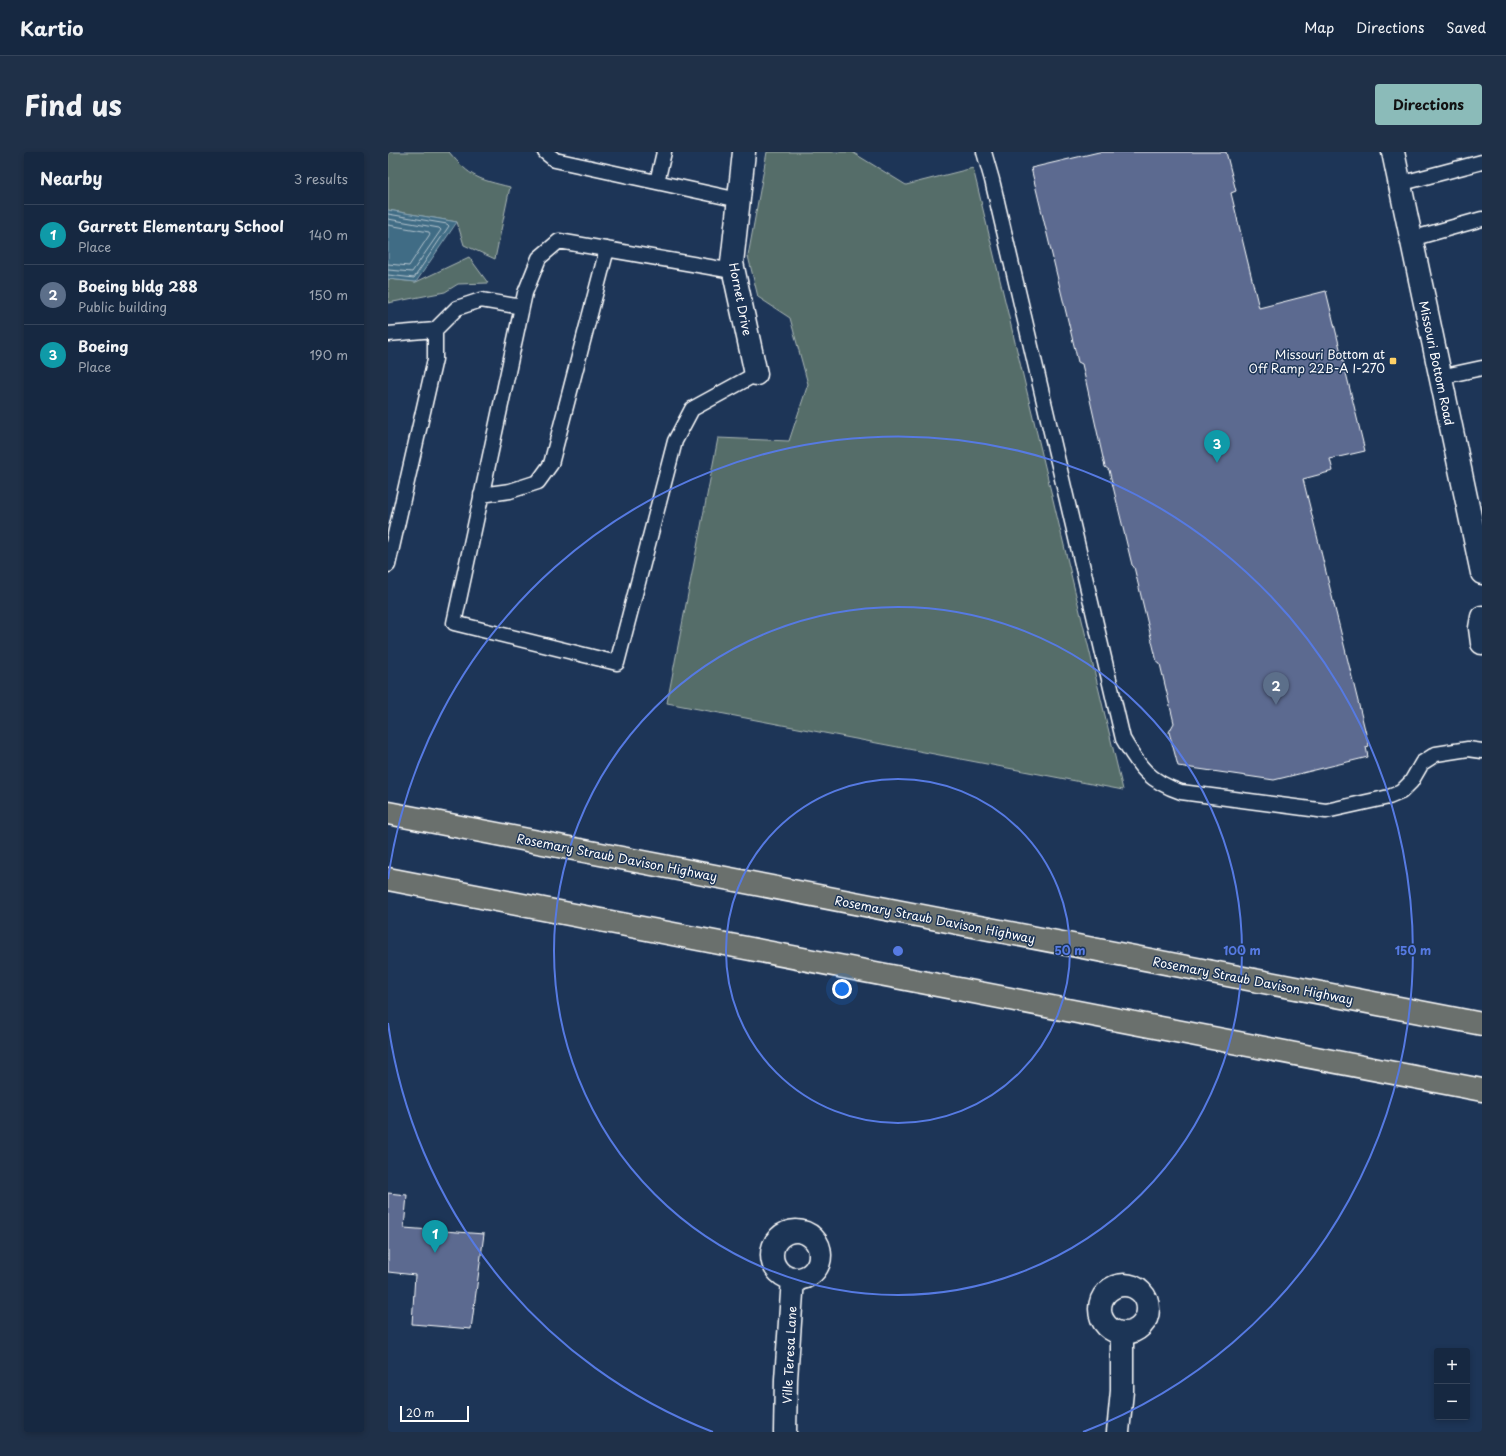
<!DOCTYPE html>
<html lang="en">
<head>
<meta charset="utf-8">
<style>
  :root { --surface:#162841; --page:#1f3048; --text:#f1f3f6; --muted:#9ea6b1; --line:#35445a; --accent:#8bbbb9 }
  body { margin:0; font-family:"Playpen Sans",sans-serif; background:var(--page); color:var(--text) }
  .controls { position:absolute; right:12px; bottom:12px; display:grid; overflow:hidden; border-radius:4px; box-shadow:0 2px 6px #0003 }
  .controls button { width:36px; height:36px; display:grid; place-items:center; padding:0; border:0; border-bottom:1px solid var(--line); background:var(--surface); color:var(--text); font:20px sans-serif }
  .scale { position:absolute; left:12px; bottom:10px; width:69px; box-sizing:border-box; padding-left:4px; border:2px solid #fff; border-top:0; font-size:11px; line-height:14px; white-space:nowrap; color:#fff; -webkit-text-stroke:3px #1d3557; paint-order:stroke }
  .you { position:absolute; left:454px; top:837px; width:14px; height:14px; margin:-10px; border:3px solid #fff; border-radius:50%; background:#1a73e8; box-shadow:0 0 0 6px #1a73e833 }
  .badge { display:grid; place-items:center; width:26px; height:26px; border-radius:50%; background:var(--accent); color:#fff; font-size:13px; font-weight:700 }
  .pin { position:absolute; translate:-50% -33px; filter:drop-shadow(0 1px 2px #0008) }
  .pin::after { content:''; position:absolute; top:21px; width:14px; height:12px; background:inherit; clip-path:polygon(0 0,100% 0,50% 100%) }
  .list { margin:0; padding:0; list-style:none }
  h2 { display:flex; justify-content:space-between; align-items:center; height:52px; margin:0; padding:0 16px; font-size:17px }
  h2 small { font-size:13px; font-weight:400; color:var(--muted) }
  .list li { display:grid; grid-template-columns:26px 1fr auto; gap:12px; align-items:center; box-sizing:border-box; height:60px; padding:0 16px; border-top:1px solid var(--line) }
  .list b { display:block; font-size:15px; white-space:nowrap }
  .list p { margin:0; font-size:13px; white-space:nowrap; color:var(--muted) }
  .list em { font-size:13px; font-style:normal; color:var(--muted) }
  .map { position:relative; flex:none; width:1094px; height:1280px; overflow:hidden; border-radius:4px }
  header { display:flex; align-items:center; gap:24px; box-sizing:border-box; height:56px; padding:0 20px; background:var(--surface); border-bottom:1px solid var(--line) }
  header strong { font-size:19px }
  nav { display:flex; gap:22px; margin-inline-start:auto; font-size:14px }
  .intro { display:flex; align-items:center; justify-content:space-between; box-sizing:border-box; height:96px; padding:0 24px }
  h1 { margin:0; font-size:28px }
  .button { padding:10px 18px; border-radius:4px; background:var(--accent); color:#111; font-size:14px; font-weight:700 }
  main { display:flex; gap:24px; padding:0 24px }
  aside { flex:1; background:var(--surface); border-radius:4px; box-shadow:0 2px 6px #0003 }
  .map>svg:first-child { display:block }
</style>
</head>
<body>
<header>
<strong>Kartio</strong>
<nav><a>Map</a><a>Directions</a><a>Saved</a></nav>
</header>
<div class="intro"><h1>Find us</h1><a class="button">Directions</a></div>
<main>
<aside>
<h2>Nearby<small>3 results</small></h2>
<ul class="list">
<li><span class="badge" style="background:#0f9aa8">1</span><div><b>Garrett Elementary School</b><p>Place</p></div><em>140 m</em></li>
<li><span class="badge" style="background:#5c6f8a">2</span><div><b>Boeing bldg 288</b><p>Public building</p></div><em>150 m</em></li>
<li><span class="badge" style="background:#0f9aa8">3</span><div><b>Boeing</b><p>Place</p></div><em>190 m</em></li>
</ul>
</aside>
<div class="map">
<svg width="1094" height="1280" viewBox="0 0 1094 1280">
  <rect width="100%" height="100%" fill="#1d3557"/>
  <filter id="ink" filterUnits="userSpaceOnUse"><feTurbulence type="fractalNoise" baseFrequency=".025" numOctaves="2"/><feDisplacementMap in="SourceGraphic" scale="8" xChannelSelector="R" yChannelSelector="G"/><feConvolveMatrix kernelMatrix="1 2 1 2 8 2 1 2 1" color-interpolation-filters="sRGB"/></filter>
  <g filter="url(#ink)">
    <path fill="#556d69" stroke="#aab6b4" d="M0,0H61C83,26 90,27 122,35L107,107L76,93L69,70L0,58Z
      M379,0H464L518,33L585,16L735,638L279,551L330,286L401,289L420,232L402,166L370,145L360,104Z
      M81,105L100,131L70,132L57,140L0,151V127L28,130Z"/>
    <path fill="#406c85" stroke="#8ca7b6" d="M0,58L69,70L28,130L0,127Z"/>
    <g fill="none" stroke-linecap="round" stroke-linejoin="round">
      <path stroke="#b3c4ce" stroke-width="1" d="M0,62L59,72L61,74L26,126L0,123
        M0,67L51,76L53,78L24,120L0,118
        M0,73L41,80L42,82L21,114L0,112"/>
    </g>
    <path fill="#5b6b90" stroke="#fff" d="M711,0H838L848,39L843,41L871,156L938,139L977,299L942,307L945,319L915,327L981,594L978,595L980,605L886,628L790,614L781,580L786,571L772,512L769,510L746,415L744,413L721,318L717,315L694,212L690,210L643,16Z
      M0,1041L19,1043L16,1076L96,1082L83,1177L24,1172L27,1123L0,1120Z"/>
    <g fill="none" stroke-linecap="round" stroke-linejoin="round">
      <g stroke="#fff" stroke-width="17">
        <path id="lane" d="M157,0L167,8L351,48
          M596,0L604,28L735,587C752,616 761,629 793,640L938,659L1001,645L1013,640L1023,630L1034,611L1048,602L1080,597L1094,599
          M269,30L276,0
          M1011,32L1094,10
          M1023,87L1094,67
          M345,119L171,89L151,106L137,141L66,471L229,511L287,289L304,257L368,222
          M0,182L47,178L69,156L93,148L134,155
          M1052,225L1094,216
          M93,343L122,339L150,330L163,312L219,97
          M0,413L47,207V178"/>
      </g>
      <g stroke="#fff" stroke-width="25">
        <path id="street" d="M356,0L344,111L368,222
          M384 1103a24 24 0 1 1 48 0a24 24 0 1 1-48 0Z
          M712 1157a24 24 0 1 1 48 0a24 24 0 1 1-48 0Z
          M397,1280L398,1227L405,1127
          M730,1280L734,1239V1181"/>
      </g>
      <g stroke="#fff" stroke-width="25">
        <path id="secondary" d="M1005,0L1094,421
          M1094,465L1092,476L1094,491"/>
      </g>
      <g stroke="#fff" stroke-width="25">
        <path id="highway" d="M0,661L1094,872
          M0,727L1094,938"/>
      </g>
      <use href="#lane" stroke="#1d3557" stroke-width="14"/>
      <use href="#street" stroke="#1d3557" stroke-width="22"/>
      <use href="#secondary" stroke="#1d3557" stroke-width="22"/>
      <use href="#highway" stroke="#6a706d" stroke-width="22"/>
    </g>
  </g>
  <g fill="none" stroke="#567ae2" stroke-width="2">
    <circle cx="510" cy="799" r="172"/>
    <circle cx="510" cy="799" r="344"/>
    <path d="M325 1280A515 515 0 0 1 0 871M0 727A515 515 0 1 1 695 1280"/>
  </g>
  <rect fill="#ffd166" stroke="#1d3557" stroke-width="1.5" x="1001" y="205" width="8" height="8" rx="2"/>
  <g text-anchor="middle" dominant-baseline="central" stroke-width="3" stroke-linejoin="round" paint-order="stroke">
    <g font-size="12" fill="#fff" stroke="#1d3557">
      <text transform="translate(353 147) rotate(79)">Hornet Drive</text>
      <text transform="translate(1049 211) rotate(78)">Missouri Bottom Road</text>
      <text transform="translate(229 705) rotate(11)">Rosemary Straub Davison Highway</text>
      <text transform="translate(547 767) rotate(11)">Rosemary Straub Davison Highway</text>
      <text transform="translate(865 828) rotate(11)">Rosemary Straub Davison Highway</text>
      <text transform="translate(401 1203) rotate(-87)">Ville Teresa Lane</text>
    </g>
    <g font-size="12" fill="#fff" stroke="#1d3557" text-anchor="end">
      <text x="997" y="202">Missouri Bottom at<tspan x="997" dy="14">Off Ramp 22B-A I-270</tspan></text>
    </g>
  </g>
  <circle cx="510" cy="799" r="6" fill="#567ae2" stroke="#1d3557" stroke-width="2"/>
  <g font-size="12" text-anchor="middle" font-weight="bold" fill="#567ae2" stroke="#1d3557" stroke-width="3" stroke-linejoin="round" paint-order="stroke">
    <text x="682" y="803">50 m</text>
    <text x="854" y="803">100 m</text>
    <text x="1025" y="803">150 m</text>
  </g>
</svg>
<div class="controls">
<button>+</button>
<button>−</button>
</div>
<div class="scale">20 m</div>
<div class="you"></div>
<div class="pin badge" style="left:47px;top:1101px;background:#0f9aa8">1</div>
<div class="pin badge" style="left:888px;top:553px;background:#5c6f8a">2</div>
<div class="pin badge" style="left:829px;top:311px;background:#0f9aa8">3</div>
</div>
</main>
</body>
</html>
